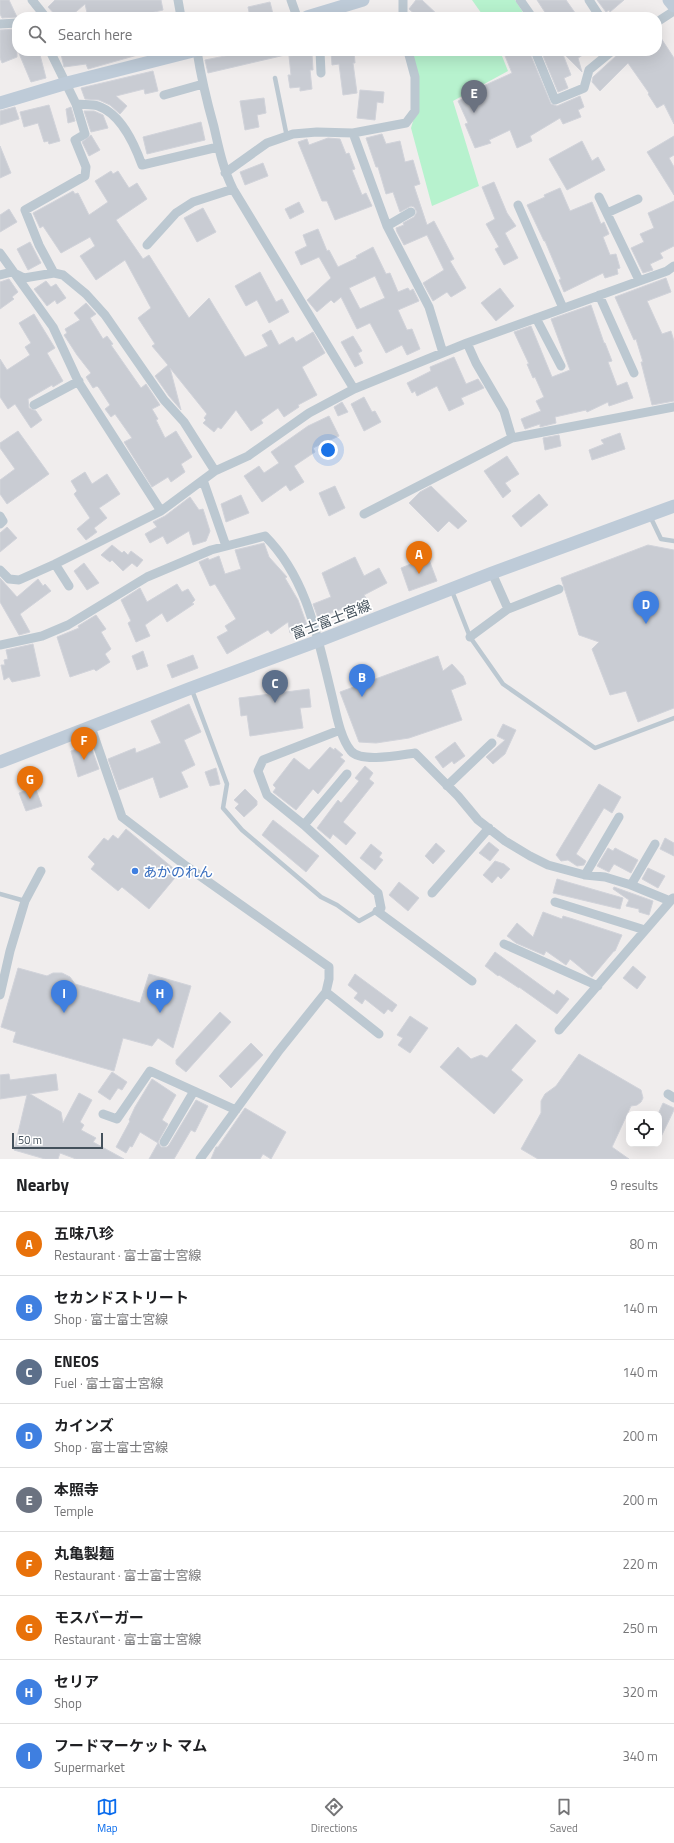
<!DOCTYPE html>
<html lang="en">
<head>
<meta charset="utf-8">
<style>
  :root { --surface:#fff; --page:#f2f2f2; --text:#202124; --muted:#757577; --line:#e0e0e0; --accent:#0a6ced }
  body { margin:0; font-family:"Titillium Web","Noto Sans JP",sans-serif; background:var(--page); color:var(--text) }
  .controls { position:absolute; right:12px; bottom:12px; display:grid; overflow:hidden; border-radius:8px; box-shadow:0 4px 16px #0002 }
  .controls button { width:36px; height:36px; display:grid; place-items:center; padding:0; border:0; border-bottom:1px solid var(--line); background:var(--surface); color:var(--text); font:20px sans-serif }
  .scale { position:absolute; left:12px; bottom:10px; width:91px; box-sizing:border-box; padding-left:4px; border:2px solid #44515c; border-top:0; font-size:11px; line-height:14px; white-space:nowrap; color:#44515c; -webkit-text-stroke:3px #fff; paint-order:stroke }
  .you { position:absolute; left:328px; top:450px; width:14px; height:14px; margin:-10px; border:3px solid #fff; border-radius:50%; background:#1a73e8; box-shadow:0 0 0 6px #1a73e833 }
  .badge { display:grid; place-items:center; width:26px; height:26px; border-radius:50%; background:var(--accent); color:#fff; font-size:13px; font-weight:700 }
  .pin { position:absolute; translate:-50% -33px; filter:drop-shadow(0 1px 2px #0008) }
  .pin::after { content:''; position:absolute; top:21px; width:14px; height:12px; background:inherit; clip-path:polygon(0 0,100% 0,50% 100%) }
  .list { margin:0; padding:0; list-style:none }
  h2 { display:flex; justify-content:space-between; align-items:center; height:52px; margin:0; padding:0 16px; font-size:17px }
  h2 small { font-size:13px; font-weight:400; color:var(--muted) }
  .list li { display:grid; grid-template-columns:26px 1fr auto; gap:12px; align-items:center; box-sizing:border-box; height:64px; padding:0 16px; border-top:1px solid var(--line) }
  .list b { display:block; font-size:15px; white-space:nowrap }
  .list p { margin:0; font-size:13px; white-space:nowrap; color:var(--muted) }
  .list em { font-size:13px; font-style:normal; color:var(--muted) }
  .icon { flex:none; width:22px; height:22px; fill:none; stroke:currentColor; stroke-width:2; stroke-linecap:round; stroke-linejoin:round }
  .map { position:relative; flex:none; width:674px; height:1159px; overflow:hidden }
  .search { position:absolute; background:var(--surface); box-shadow:0 4px 16px #0002; left:12px; right:12px; top:12px; height:44px; display:flex; align-items:center; gap:10px; box-sizing:border-box; padding:0 14px; border-radius:16px; color:var(--muted); font-size:15px }
  .sheet { height:628px; background:var(--surface) }
  nav { display:flex; justify-content:space-around; align-items:center; box-sizing:border-box; height:56px; border-top:1px solid var(--line); background:var(--surface); font-size:11px; color:var(--muted) }
  nav a { display:grid; justify-items:center; gap:2px }
  nav .on { color:var(--accent) }
  .map>svg:first-child { display:block }
</style>
</head>
<body>
<div class="map">
<svg width="674" height="1159" viewBox="0 0 674 1159">
  <rect width="100%" height="100%" fill="#f0eded"/>
  <path fill="#b7f2ce" d="M472,0H515L526,17H484Z
    M410,51H442L446,56L454,51H500L508,71L453,101L479,186L432,206L411,128L417,108Z"/>
  <path fill="#c9ccd3" stroke="#d1d3da" fill-rule="evenodd" d="M0,0H9L17,17L2,18L0,14Z
    M55,0H161L163,10L133,17H88L85,4L70,17H57L48,7Z
    M416,0H422L440,17H418L409,9Z
    M537,0H566L578,17H548Z
    M597,0H624L610,12L609,10L606,12Z
    M270,2L273,14L261,17H250L248,7Z
    M17,29V57L2,63L0,58V30Z
    M657,32L674,58V124L664,104L657,108L648,94L649,93L628,63L600,91L592,82L593,77L616,56L618,51H657Z
    M18,51H39L46,78L31,82Z
    M86,51H141V54L88,69L86,64L64,67L61,54Z
    M250,51H284L285,55L208,73L205,60Z
    M331,51H354L355,63H353L357,93L343,95L339,64L332,65Z
    M503,51H529L551,104L557,106L580,96L584,107L578,110L581,117L563,124L560,118L530,136L532,141L517,148L510,130L489,140L491,143L475,148L465,124L468,123L458,101L482,90L481,87L512,73Z
    M541,51H589L578,58L582,72L562,52L571,75L564,78L568,88L558,92Z
    M312,54L313,70H310L312,89L300,91V87L290,88L288,75H291L289,56Z
    M153,71L158,91L145,94L144,89L116,96L127,106L120,114L110,105L99,100L85,99L81,88Z
    M360,90L384,92L383,103L377,102L375,120L357,118Z
    M264,98L266,113L257,115L259,127L245,130L240,101Z
    M49,105L60,141L49,144L48,141L44,142L38,123L24,127L20,112Z
    M15,107L19,119L0,125V111Z
    M71,107L75,121L68,123L66,109Z
    M84,111H94L103,115L108,128L91,132Z
    M201,122L205,140L147,154L143,137Z
    M382,134L386,144L400,141L405,162L413,160L420,184L414,186L427,225L434,221L454,259L450,261L466,288L451,297L447,292L433,301L423,283L444,270L427,235L404,245L397,232L396,228L404,225L403,223L414,217L417,212L414,207L411,206L400,212L393,192L386,194L378,167H376L366,138Z
    M91,135L100,150L89,156L82,142Z
    M674,136V155L669,158L674,167V195L647,152Z
    M328,138L340,139L346,154L349,153L355,169L352,170L362,195L366,193L372,206L335,220L327,201H322L298,142L307,139L309,145Z
    M582,141L592,161L598,157L605,170L567,190L549,159Z
    M0,146L11,173L0,178Z
    M263,163L268,176L245,185L240,172Z
    M111,171L113,174L118,171L129,188L137,183L147,199L116,220L143,259L149,255L189,318L209,298L245,357L268,346L262,335L271,330L279,345L293,337L296,342L313,332L325,353L302,367L317,395L298,405L299,407L284,417L278,408L261,420L263,423L251,431L236,410L221,429L218,427L214,432L203,423L206,420L204,418L207,414L170,368L181,410L169,396L155,376L168,365L152,346L155,344L138,318L151,308L125,260L96,280L80,256L95,246L90,237L61,253L43,226L40,228L33,213L73,191L75,194L78,193L89,215L108,202L95,181Z
    M494,182L507,213L516,226L505,233L518,258L504,265L495,249L499,247L486,224L495,219L482,187Z
    M560,188L570,211L592,202L601,224L604,222L609,234L603,237L610,255L616,254L620,268L617,269L618,274L605,278L603,273L564,292L559,280L561,279L545,241H544L527,205L545,197L544,195Z
    M674,201V246L660,253L663,258L650,264L653,270L643,273L631,248L644,242L640,234L654,228L648,213Z
    M299,202L304,212L290,219L285,209Z
    M203,208L216,232L197,242L184,218Z
    M9,209L17,222L0,232V215Z
    M318,229L327,251L329,250L338,267L357,258L356,256L373,247L386,274L390,273L398,292L408,288L410,291L413,289L419,301L398,310L407,330L412,329L420,349L407,355L402,345L386,353L370,323L357,329L341,297L334,303L331,300L317,312L307,300L331,278L319,257L301,265L295,252L307,246L303,235ZM375,276L385,298L360,309L349,288Z
    M30,242L41,263L28,270L17,249Z
    M260,272L276,302L282,299L289,312L269,323L257,300L246,306L235,286Z
    M666,278L671,292L647,301L662,334L671,331L674,341V401L652,405L641,362H643L636,339L634,340L615,297Z
    M9,279L18,292L12,297L14,299L0,309V282Z
    M46,281L51,287L56,284L66,298L57,304L55,300L47,306L34,289Z
    M500,288L514,306L496,321L481,303Z
    M86,303L96,314L90,318L103,339L107,336L113,344L111,345L141,388L146,384L160,405L152,409L158,419L156,420L165,438L176,431L192,457L181,464L185,472L171,482L168,477L152,487L124,442L132,438L115,414L111,417L105,409L110,405L99,388L97,386L93,388L86,377L91,373L77,355L64,335L67,333L65,329L80,320L74,313Z
    M591,305L604,343H605L612,361L608,362L617,386L627,382L633,398L609,406L608,402L587,412L586,410L555,417L556,423L540,427V424L525,429L521,419L541,411L536,401L544,397L535,377L533,378L527,364H529L514,332L531,326L552,377L570,370L551,319Z
    M34,314L55,348L47,353L63,381L53,387L52,385L28,399L29,408L36,411L42,420L31,428L15,404L8,409L0,397V359L7,370L30,355L25,347L31,343L19,323Z
    M353,336L362,351L358,353L363,363L355,367L341,342Z
    M454,357L466,384L478,379L484,388L461,398L464,404L449,411L437,386L417,396L415,391L412,393L407,383L431,371L430,367Z
    M364,397L372,412L375,411L381,422L364,431L351,404Z
    M342,402L348,412L338,416L334,407Z
    M329,416L339,436L313,448L315,452L294,466L304,482L290,491L286,485L262,502L244,476L259,466L264,473L279,463L271,452L308,426Z
    M18,431L49,474L7,504L0,494V480L15,469L0,448V443Z
    M620,433L625,449L592,460L589,450L604,444L601,440Z
    M559,435L561,446L545,450L543,438Z
    M507,456L519,474L505,483L511,491L503,498L484,471Z
    M85,472L92,484L107,474L120,494L99,508L107,518L94,528L97,532L86,540L77,529L90,518L74,494L77,491L71,481Z
    M335,486L345,508L329,516L319,493Z
    M431,486L467,521L458,529L449,521L438,532L409,503L420,492Z
    M539,494L548,505L521,527L512,516Z
    M241,495L249,513L226,522L221,504Z
    M190,497L199,510L203,509L210,531L206,541L193,545L189,531L167,544L163,536L150,543L145,534L157,527L153,522L165,516Z
    M7,527L17,538L0,552V533Z
    M264,543L269,557L287,577L285,578L298,600L308,628L290,633L288,622L271,634L268,630L227,654L217,637L228,631L225,626L236,619L215,584L210,586L199,562L208,558L209,560L219,556L225,574L241,569L235,550Z
    M112,545L122,553L124,551L128,555L131,551L143,560L137,567L132,563L123,571L112,560L110,562L101,555Z
    M648,545L674,550V708L638,722L626,691L610,695L592,649L599,642L579,635L561,578Z
    M355,557L364,576L379,568L387,583L364,595L371,606L349,612L347,607L318,618L313,604L331,597L322,573Z
    M428,557L437,581L409,591L401,568Z
    M84,563L99,583L87,590L74,571Z
    M0,578L17,597L38,579L43,586L45,584L51,591L20,614L30,632L19,635L0,602Z
    M177,584L182,592L188,589L195,600L192,603L194,604L167,622L162,613L145,625L150,636L136,642L128,623L131,621L121,600L140,588L147,602Z
    M96,615L106,629L101,632L111,649L105,654L110,662L96,671L94,669L70,677L57,637L79,628L78,626Z
    M33,644L40,676L12,682L9,677L4,680L1,665H5L4,660L8,659L6,650Z
    M143,651L148,666L137,670L132,656Z
    M193,655L198,668L172,678L167,665Z
    M438,656L443,671L452,664L463,676L466,684L451,690L462,720L409,738L376,743L359,742L340,692Z
    M309,689L311,707L300,708L303,728L250,736L247,715L241,716L239,698Z
    M189,704L201,732L184,740L195,765L181,772L188,787L160,798L153,777L119,790L108,759L135,748L136,753L161,743L151,721Z
    M503,724L516,730L505,754L493,764L486,757L505,740L497,736Z
    M455,742L465,756L454,764L452,761L443,768L435,757Z
    M90,744L99,769L78,777L71,751Z
    M330,747L334,750L335,748L343,755L340,757L345,761L318,794L313,789L296,810L273,792L276,788L273,785L294,758L309,770Z
    M365,766L373,773L369,779L374,783L343,822L356,833L346,845L333,834L330,839L317,828L338,800L341,803L359,781L355,778Z
    M216,768L220,784L210,786L205,772Z
    M599,784L621,797L612,813L604,808L576,854L586,861L584,865L577,866L568,860L561,861L556,855Z
    M35,787L42,806L26,811L19,793Z
    M245,789L257,801V805L244,817L235,808L239,804L234,800Z
    M273,820L319,856L306,872L262,835Z
    M126,829L179,873L149,909L122,887L118,891L91,869L95,864L88,857L104,838L108,841L113,835L118,839Z
    M665,838L674,843V856L660,849Z
    M489,842L499,850L490,861L479,853Z
    M436,843L445,851L433,864L425,856Z
    M371,844L382,853L379,857L383,860L375,870L360,858Z
    M608,848L613,851L615,848L638,860L631,873L614,864L609,872L597,866Z
    M495,861L504,864L510,869L501,879L498,876L492,883L483,875Z
    M648,868L665,876L658,888L642,879Z
    M557,879L623,898L620,909L553,893Z
    M399,882L419,898L408,911L389,895Z
    M614,887L653,901L649,915L639,912V909L626,906L629,900L613,889Z
    M543,912L562,919L563,916L573,919L622,935L615,951H614L592,977L570,959L566,965L546,951L544,955L516,943L507,936L517,923L533,937Z
    M495,952L554,995L557,990L569,999L557,1014L519,987V988L499,975L498,976L485,966Z
    M633,966L646,977L637,989L623,978Z
    M18,968L47,976L53,973H62L70,977L75,984L140,1003L149,974L191,986L173,1048L158,1038L152,1046L123,1038L114,1071L13,1042L16,1032L1,1027Z
    M355,974L397,1005L392,1012L388,1009L384,1014L365,999L362,1004L354,998L358,993L348,985Z
    M220,1012L231,1022L186,1072L176,1064V1060Z
    M410,1016L428,1028L410,1053L398,1045L403,1038L397,1035Z
    M516,1024L536,1041L511,1070L523,1080L494,1114L440,1067L458,1047L471,1059L481,1055L487,1058Z
    M251,1043L263,1055L231,1088L219,1076Z
    M579,1054L641,1090L643,1098L641,1102L637,1105L631,1106L612,1147L629,1159H538L521,1149L541,1113V1101L545,1094L556,1086Z
    M112,1072L127,1082L122,1090L118,1088L110,1100L98,1092Z
    M9,1074L10,1080L56,1074L58,1090L30,1094L61,1112L63,1123L79,1093L92,1100L80,1122L84,1125L81,1130L96,1138L93,1142L124,1159H76L60,1153L58,1159H45L14,1150L27,1095L0,1099V1075Z
    M152,1079L176,1095L162,1120L168,1124L158,1142L161,1147H167L169,1145L196,1100L208,1106L195,1132L191,1130L174,1159H149L158,1143L140,1132L132,1147L130,1146L126,1153L116,1147L130,1121L129,1120L135,1107Z
    M663,1103L674,1108V1110L659,1141V1112Z
    M245,1108L286,1132L271,1159L263,1154L260,1159H211L216,1147H218Z"/>
  <g fill="none" stroke-linecap="round" stroke-linejoin="round">
    <path stroke="#bcc8d1" stroke-width="4.5" d="M275,78L287,137
      M650,516L661,539L674,541
      M452,591L470,637L503,684L595,748L674,718
      M192,690L227,784L223,808L242,830L321,897L337,905L359,921L377,911
      M0,894L25,901"/>
    <path stroke="#bcc8d1" stroke-width="9" d="M32,0L44,15L43,17
      M178,0L181,17
      M291,0L297,17
      M403,0V17
      M520,0L532,17
      M589,0L600,17
      M657,22L674,11
      M0,24L17,23
      M50,51L76,104C83,105 92,104 98,106C121,114 134,143 142,165L218,147
      M197,51C201,77 207,102 214,127C219,149 223,169 233,189L354,389
      M320,51L321,73
      M535,51L555,100L584,88L589,70L612,51
      M164,95L203,84
      M353,133L387,226L411,212
      M225,173L267,143L293,134L317,132L353,133L406,123L415,111V77L408,51
      M599,197L639,280
      M518,205L563,308
      M607,213L638,199
      M387,226L429,307L443,353
      M147,245L176,213L193,202L233,189
      M0,253L53,327L79,383L161,511
      M54,273L39,245L25,210L85,176L86,167L75,140L85,134L76,104
      M0,275L12,272L24,278L54,273L63,275L86,294L105,315L164,400L184,422L215,471
      M599,295L634,373
      M536,318L561,366
      M467,343L476,363L504,411L512,438
      M34,405L79,381
      M203,480L226,546
      M364,514L512,438L674,407
      M0,516L3,521L0,524
      M0,570L9,579L19,580L55,564
      M492,573L508,609
      M69,586L55,564L161,511L215,471L248,456L309,413L354,389L467,343L667,271L674,266
      M470,637L508,609L559,589
      M0,645L42,636L68,625L147,577L211,550L265,536C308,579 318,640 332,696C336,712 340,738 351,751C361,763 400,755 415,753L458,796L478,820L505,841L530,856L548,865L585,875L605,877L631,885L670,901
      M91,727L122,817L186,866L329,967V979L326,992L278,1052L200,1159
      M340,730L263,760L258,771L267,795L304,825L378,893L381,908L377,911L472,981
      M447,786L492,743
      M304,825L347,774
      M585,875L619,817
      M631,885L655,844
      M432,893L489,828
      M555,902L645,930
      M504,944L598,986
      M326,992L379,1034
      M0,995L10,951L25,901L41,871
      M559,1030L673,898
      M668,1094L674,1098
      M103,1114L117,1119L150,1071L236,1110
      M164,1142L194,1091"/>
    <path stroke="#becbd8" stroke-width="13" d="M669,0L674,6
      M307,17L363,0
      M0,103L67,83L193,51
      M0,762L191,688L318,641L492,573L674,506"/>
  </g>
  <circle fill="#3f7fe0" stroke="#fff" stroke-width="1.5" cx="135" cy="871" r="4"/>
  <g text-anchor="middle" dominant-baseline="central" stroke-width="3.5" stroke-linejoin="round" paint-order="stroke">
    <g font-size="14" fill="#44515c" stroke="#fff">
      <text transform="translate(331 619) rotate(-21)">富士富士宮線</text>
    </g>
    <g font-size="14" fill="#366cbe" stroke="#fff" text-anchor="start">
      <text x="143" y="871">あかのれん</text>
    </g>
  </g>
</svg>
<div class="controls">
<button><svg class="icon" aria-label="locate" viewBox="0 0 24 24"><circle cx="12" cy="12" r="6"/><path d="M12 2v4M12 18v4M2 12h4M18 12h4"/></svg></button>
</div>
<div class="scale">50 m</div>
<div class="you"></div>
<div class="pin badge" style="left:419px;top:574px;background:#e8710a">A</div>
<div class="pin badge" style="left:362px;top:697px;background:#3f7fe0">B</div>
<div class="pin badge" style="left:275px;top:703px;background:#5c6f8a">C</div>
<div class="pin badge" style="left:646px;top:624px;background:#3f7fe0">D</div>
<div class="pin badge" style="left:474px;top:113px;background:#6b7280">E</div>
<div class="pin badge" style="left:84px;top:760px;background:#e8710a">F</div>
<div class="pin badge" style="left:30px;top:799px;background:#e8710a">G</div>
<div class="pin badge" style="left:160px;top:1013px;background:#3f7fe0">H</div>
<div class="pin badge" style="left:64px;top:1013px;background:#3f7fe0">I</div>
<div class="search"><svg class="icon" aria-label="search" viewBox="0 0 24 24"><circle cx="10" cy="10" r="6"/><path d="M15 15l6 6"/></svg>Search here</div>
</div>
<section class="sheet">
<h2>Nearby<small>9 results</small></h2>
<ul class="list">
<li><span class="badge" style="background:#e8710a">A</span><div><b>五味八珍</b><p>Restaurant · 富士富士宮線</p></div><em>80 m</em></li>
<li><span class="badge" style="background:#3f7fe0">B</span><div><b>セカンドストリート</b><p>Shop · 富士富士宮線</p></div><em>140 m</em></li>
<li><span class="badge" style="background:#5c6f8a">C</span><div><b>ENEOS</b><p>Fuel · 富士富士宮線</p></div><em>140 m</em></li>
<li><span class="badge" style="background:#3f7fe0">D</span><div><b>カインズ</b><p>Shop · 富士富士宮線</p></div><em>200 m</em></li>
<li><span class="badge" style="background:#6b7280">E</span><div><b>本照寺</b><p>Temple</p></div><em>200 m</em></li>
<li><span class="badge" style="background:#e8710a">F</span><div><b>丸亀製麺</b><p>Restaurant · 富士富士宮線</p></div><em>220 m</em></li>
<li><span class="badge" style="background:#e8710a">G</span><div><b>モスバーガー</b><p>Restaurant · 富士富士宮線</p></div><em>250 m</em></li>
<li><span class="badge" style="background:#3f7fe0">H</span><div><b>セリア</b><p>Shop</p></div><em>320 m</em></li>
<li><span class="badge" style="background:#3f7fe0">I</span><div><b>フードマーケット マム</b><p>Supermarket</p></div><em>340 m</em></li>
</ul>
</section>
<nav>
<a class="on"><svg class="icon" aria-label="map" viewBox="0 0 24 24"><path d="M3 6l6-2 6 2 6-2v14l-6 2-6-2-6 2zM9 4v14M15 6v14"/></svg>Map</a>
<a><svg class="icon" aria-label="directions" viewBox="0 0 24 24"><path d="M12 3l9 9-9 9-9-9zM9 14v-3h6M13 9l2 2-2 2"/></svg>Directions</a>
<a><svg class="icon" aria-label="saved" viewBox="0 0 24 24"><path d="M7 4h10v16l-5-4-5 4z"/></svg>Saved</a>
</nav>
</body>
</html>
